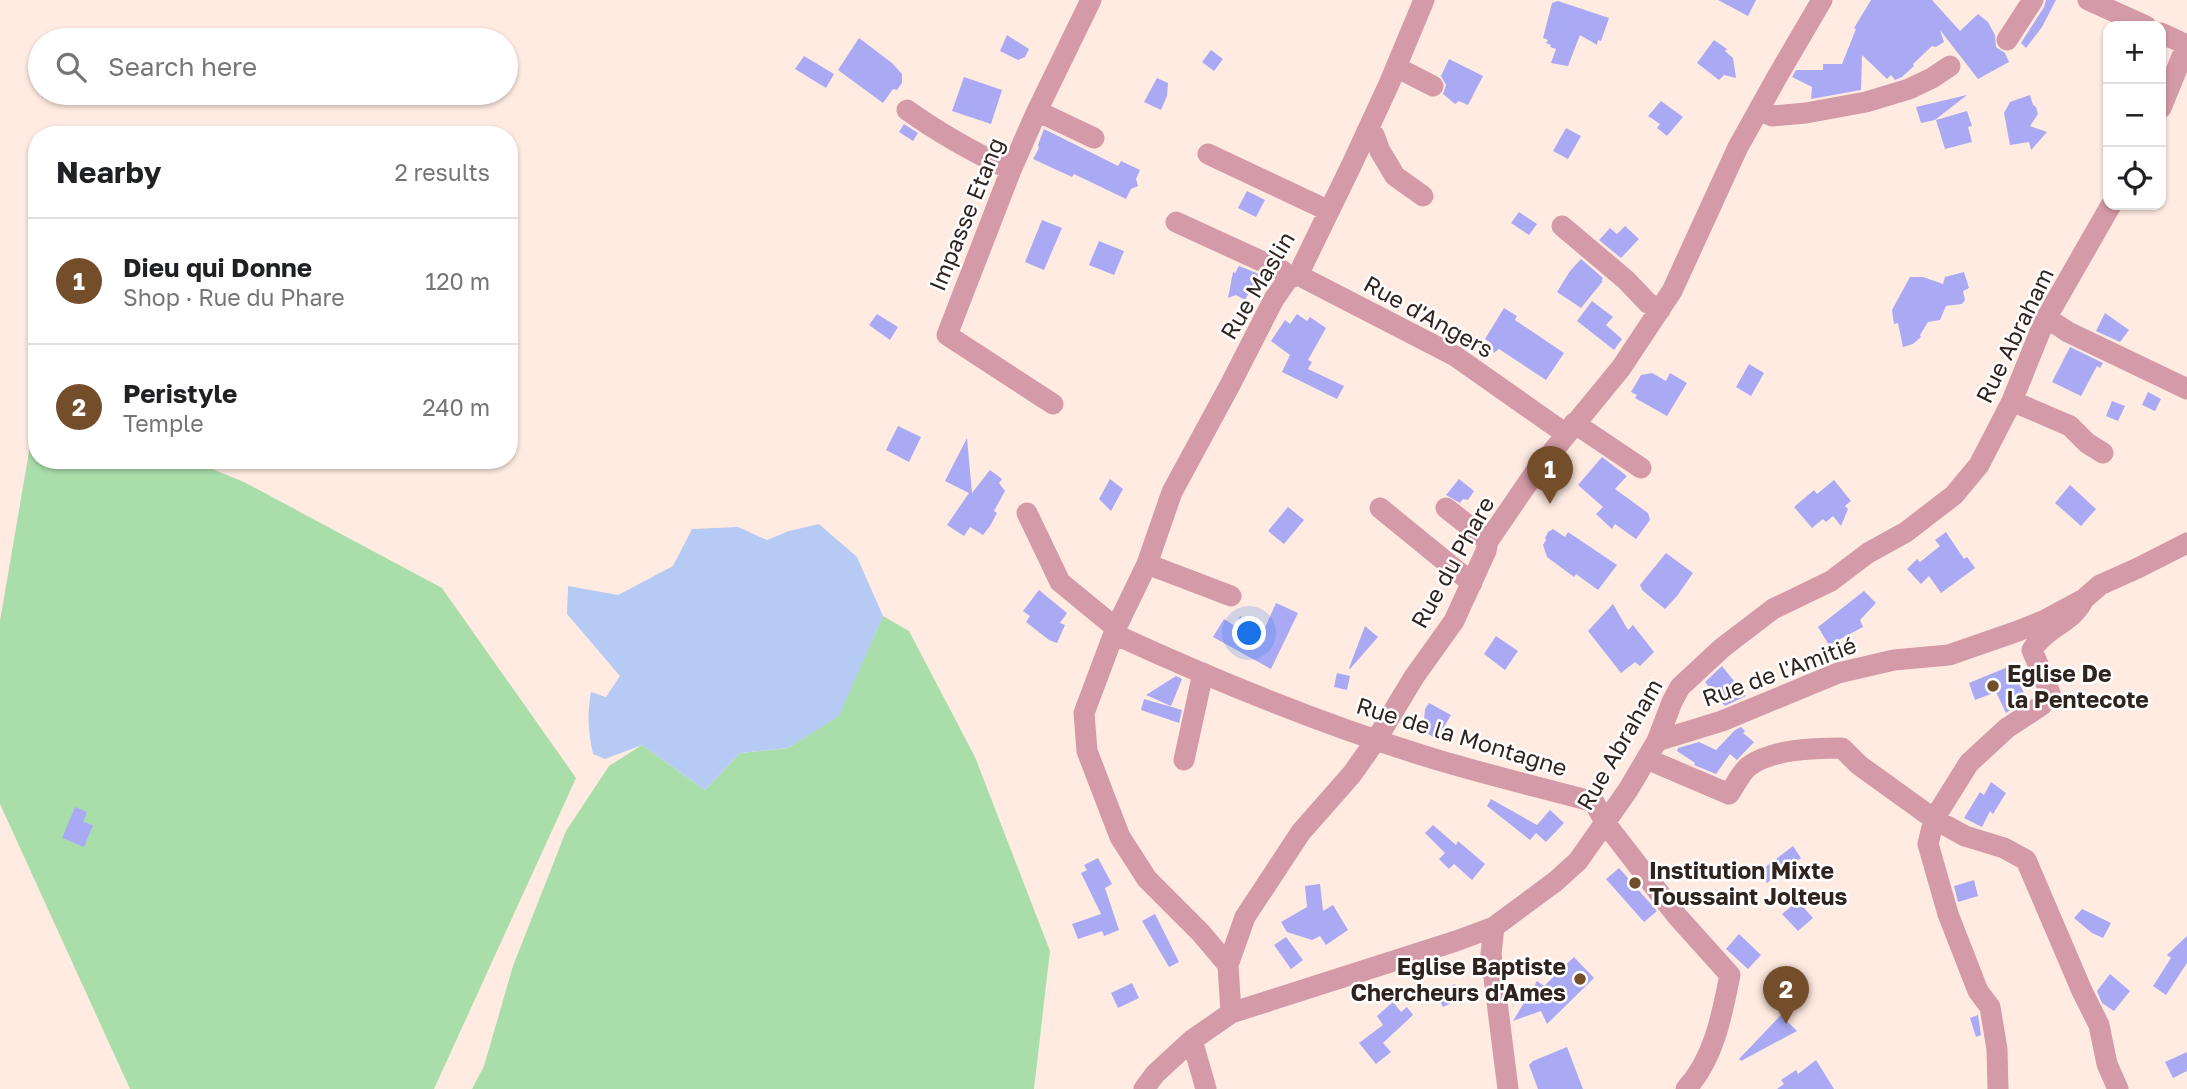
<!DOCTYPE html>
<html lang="en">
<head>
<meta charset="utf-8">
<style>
  :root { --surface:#fff; --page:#f2f2f2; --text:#202124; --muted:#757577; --line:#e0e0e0; --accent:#744d2b }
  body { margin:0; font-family:"Golos Text",sans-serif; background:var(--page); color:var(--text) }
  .controls { position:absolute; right:21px; top:21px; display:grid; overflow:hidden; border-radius:14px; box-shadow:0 2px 5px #0004 }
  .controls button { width:63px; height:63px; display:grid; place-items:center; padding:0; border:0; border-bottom:2px solid var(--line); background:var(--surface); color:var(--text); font:35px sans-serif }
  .you { position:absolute; left:1250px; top:634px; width:24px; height:24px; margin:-18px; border:5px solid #fff; border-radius:50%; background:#1a73e8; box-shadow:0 0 0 10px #1a73e833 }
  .badge { display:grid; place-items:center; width:46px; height:46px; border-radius:50%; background:var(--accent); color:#fff; font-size:23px; font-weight:700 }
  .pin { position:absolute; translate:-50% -58px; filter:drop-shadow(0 2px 4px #0008) }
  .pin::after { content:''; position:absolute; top:37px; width:24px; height:21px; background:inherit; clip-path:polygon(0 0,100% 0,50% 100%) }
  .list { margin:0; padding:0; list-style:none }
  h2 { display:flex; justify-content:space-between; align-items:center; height:91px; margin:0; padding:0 28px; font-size:30px }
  h2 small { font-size:23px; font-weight:400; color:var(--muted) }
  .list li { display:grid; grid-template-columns:46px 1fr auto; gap:21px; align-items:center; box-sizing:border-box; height:126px; padding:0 28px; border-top:2px solid var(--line) }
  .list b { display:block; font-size:26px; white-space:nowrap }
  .list p { margin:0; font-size:23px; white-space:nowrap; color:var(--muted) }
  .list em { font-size:23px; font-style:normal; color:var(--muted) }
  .icon { flex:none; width:38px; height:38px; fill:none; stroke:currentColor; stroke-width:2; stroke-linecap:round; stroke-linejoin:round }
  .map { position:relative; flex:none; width:2187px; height:1089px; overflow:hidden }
  .search { position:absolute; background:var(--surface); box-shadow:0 2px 5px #0004; left:28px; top:28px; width:490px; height:77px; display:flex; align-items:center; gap:18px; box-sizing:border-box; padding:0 24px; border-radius:38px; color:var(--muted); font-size:26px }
  .panel { position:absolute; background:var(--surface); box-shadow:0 2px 5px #0004; left:28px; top:126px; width:490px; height:343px; border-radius:28px }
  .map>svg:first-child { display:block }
</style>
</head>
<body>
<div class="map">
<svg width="2187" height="1089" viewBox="0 0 2187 1089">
  <rect width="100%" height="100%" fill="#ffebe2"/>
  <path fill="#a9deab" d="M37,405V460H190L244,482L442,588L576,778L434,1089H130L0,804V621Z
    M883,616L909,631L975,757L1050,951L1034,1089H472L484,1066L513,966L566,831L609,766L642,745L705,790L740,753L788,748L838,716Z"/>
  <path fill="#b6cbf4" d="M819,524L857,557L883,616L839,716L788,748L740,753L705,790L642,745L605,759L593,754C588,733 587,714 591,692L606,697L620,676L567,614L568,586L618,595L673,566L692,529L738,527L767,540L789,531Z"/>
  <path fill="#a9aaf3" d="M1718,0H1756L1748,16Z
    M1871,0H1932L1960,31L1978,14L1988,22L1995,35L1996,47L2005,53L2009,62L1978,79L1940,30L1944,42L1936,47L1932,46L1913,64L1914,66L1902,77L1895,80L1891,75L1887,79L1862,55L1861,90L1811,99L1812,87L1792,77L1796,70H1823V64H1842L1856,29L1854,28Z
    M2046,0H2056L2042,27L2026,48L2021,43L2044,7Z
    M1558,1L1609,18L1601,41L1598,40L1597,45L1580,35L1568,66L1551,63L1556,49L1550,47L1551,45L1546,43L1548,40L1543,38L1552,3Z
    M1007,35L1029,49L1025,57L1018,60L1000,51Z
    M859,38L892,63L902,74V83L897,90L893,89L883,103L838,70Z
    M1714,40L1727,49L1725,51L1733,58L1736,78L1724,75L1719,80L1697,63Z
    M1211,50L1223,59L1214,71L1202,62Z
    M804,56L834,74L826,88L795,69Z
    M1449,59L1483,76L1468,105L1459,101L1455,104L1443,94L1446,85L1441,76Z
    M964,77L1002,90L991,124L952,111Z
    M1157,78L1168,83L1167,96L1161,110L1144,102Z
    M1967,95L1935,120L1921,123L1916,107Z
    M2030,95L2033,105L2036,107L2038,114L2030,126L2047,132L2031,150L2029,142L2010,145L2004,113L2010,102Z
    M1661,101L1683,117L1667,136L1657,128L1660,124L1648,116Z
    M1967,111L1972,126L1968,127L1972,142L1945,149L1936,120Z
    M904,124L918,133L913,141L899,132Z
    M1566,128L1581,136L1568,159L1553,151Z
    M1044,129L1118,166L1121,161L1140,170L1136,179L1138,186L1131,189L1126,199L1074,174L1072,177L1033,159L1039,148L1038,145Z
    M1247,191L1265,200L1256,217L1238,208Z
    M1519,212L1537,224L1529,235L1511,223Z
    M1042,220L1062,228L1044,270L1025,262Z
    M1625,226L1639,239L1621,258L1599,240L1610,228L1617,234Z
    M1099,241L1124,251L1114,275L1089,265Z
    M1581,259L1603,278L1601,281H1603L1581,308L1557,292L1570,271Z
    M1239,266L1259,274L1245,300L1236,295L1228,298L1233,272L1235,273Z
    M1964,272L1969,288L1963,291L1965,300L1962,304L1946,306L1940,320L1928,322L1920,335L1921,337L1913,344L1903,347L1898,323L1894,324L1892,310L1910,277H1923L1943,284L1945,277Z
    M1592,301L1613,317L1606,325L1622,339L1614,350L1577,321Z
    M1504,308L1517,316L1515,320L1564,353L1546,380L1499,349L1494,353L1491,343L1485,339Z
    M2105,313L2129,330L2120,342L2096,331Z
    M877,314L898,327L890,340L869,325Z
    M1297,314L1307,321L1310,317L1326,328L1308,360L1312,362L1308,369L1344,386L1337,399L1282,372L1290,355L1271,341L1285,320L1290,324Z
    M2070,347L2103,363L2100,368L2097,366L2081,396L2052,382Z
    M1749,364L1764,373L1751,396L1736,387Z
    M1652,373L1666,381L1670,373L1687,383L1667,416L1635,398L1637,395L1631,392L1641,375Z
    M2148,392L2161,399L2155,411L2142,405Z
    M2112,401L2125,406L2118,421L2106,416Z
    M898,426L921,437L909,462L886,450Z
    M967,438L972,493L990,470L1002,479L999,483L1005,491L994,511L997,513L990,526L983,535L970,527L964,536L947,525L969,493L945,481Z
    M1602,457L1627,476L1615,489L1648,513L1650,520L1636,539L1615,524L1612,529L1596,514L1603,507L1578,485Z
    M1110,479L1123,489L1111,511L1099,499Z
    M1459,479L1474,491L1468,500L1463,499L1460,503L1446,495Z
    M1834,480L1851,501L1845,506L1848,509L1841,526L1833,516L1826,522L1823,519L1812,528L1794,507L1814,490L1817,494Z
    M2070,485L2096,509L2081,526L2055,503Z
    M1288,507L1304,520L1284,544L1268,531Z
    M1553,529L1565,537L1568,532L1617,565L1598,590L1576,574L1574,577L1547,557L1543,545L1546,540L1545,538L1548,532Z
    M1946,532L1964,559L1967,557L1975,568L1941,593L1929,576L1921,584L1907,569L1917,559L1920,562L1940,546L1935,540Z
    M1666,553L1693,573L1677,596L1665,609L1643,591L1640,585Z
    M1039,590L1067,613L1060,623L1065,625L1057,643L1049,640L1026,622L1030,616L1023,611Z
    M1864,591L1876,603L1860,620L1863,627L1829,645L1818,627Z
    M1276,603L1298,613L1271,669L1213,637L1224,619L1235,626L1240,616L1264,630Z
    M1613,604L1628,630L1633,625L1654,652L1640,666L1635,662L1621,673L1588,631Z
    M1365,626L1378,637L1350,669L1349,668Z
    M1496,636L1518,651L1505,670L1484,654Z
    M2015,664L2021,677L2017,679L2027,699L2006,713L1996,692L1975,700L1969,683Z
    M1722,666L1746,696L1725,706L1705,682Z
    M1337,673L1350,676L1347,690L1334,687Z
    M1176,676L1182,679L1171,706L1146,695Z
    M1144,699L1182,710L1179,723L1141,710Z
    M1429,703L1451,715L1437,739L1410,724L1424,720L1425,709Z
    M1741,727L1745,731L1743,733L1754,742L1737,760L1730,754L1716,774L1694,765L1695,763L1677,751L1678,748L1699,742L1716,750L1735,730Z
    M1991,782L2006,793L1993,814L1990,811L1982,827L1964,818L1980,792L1984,795Z
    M1491,799L1537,825L1550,810L1564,823L1546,842L1536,833L1530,840L1487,806Z
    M75,807L87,812L83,822L93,825L84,847L62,838Z
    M1433,825L1456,845L1458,841L1485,864L1472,880L1454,864L1449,869L1439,859L1445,853L1425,833Z
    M1793,846L1801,858L1767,883L1759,872Z
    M1098,858L1112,884L1105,888L1119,930L1104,936L1102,931L1078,939L1072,924L1101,914L1081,873L1087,870L1084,865Z
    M1619,868L1657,911L1644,922L1606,879Z
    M1974,880L1978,896L1958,902L1954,886Z
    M1320,884L1323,911L1333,905L1348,930L1326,945L1320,936L1312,940L1287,932L1281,922L1307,907L1305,886Z
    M1798,901L1813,918L1798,931L1782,914Z
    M2082,909L2111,923L2103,938L2092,933L2074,918Z
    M1155,914L1179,962L1169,967L1142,921Z
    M1739,934L1761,955L1748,969L1726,949Z
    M2187,936V963L2166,995L2153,986L2171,958L2167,955Z
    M1286,937L1303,960L1291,969L1274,945Z
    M1574,957L1594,978L1547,1024L1541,1011L1513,1021L1537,981L1544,986Z
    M2110,974L2130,991L2114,1011L2102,1003L2097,991Z
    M1132,983L1139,998L1118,1008L1111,993Z
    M1455,984L1462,998L1443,1007L1436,993Z
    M1393,1002L1401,1012L1407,1007L1413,1015L1383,1043L1391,1052L1376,1064L1359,1043L1383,1025L1377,1016Z
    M1781,1015L1797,1031L1741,1061L1739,1059Z
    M1978,1015L1981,1035L1976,1037L1970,1018Z
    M1567,1047L1583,1089H1538L1529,1065L1533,1061Z
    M2187,1052V1071L2173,1078L2165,1062Z
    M1816,1060L1834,1089H1777L1784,1084L1781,1080L1796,1070L1798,1074Z"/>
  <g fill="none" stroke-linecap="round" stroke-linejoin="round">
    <path stroke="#d59aa7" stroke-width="21" d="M2088,0L2146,26
      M2161,33L2187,45
      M2007,40L2033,0
      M1396,67L1433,86
      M2161,108L2187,44
      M907,110C939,133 975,153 1011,170
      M1759,110L1772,116L1806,113L1866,102L1909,89L1932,78L1950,66
      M1037,111L1094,138
      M1367,131L1374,135L1380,151L1395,176L1423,196
      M1208,154L1329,211
      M1176,222L1283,271L1288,279
      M1562,226L1626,280L1648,303L1660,310
      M1298,275L1455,356L1566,434
      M2047,318L2068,332L2187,389
      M2012,401L2070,426L2087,443L2103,453
      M1053,404L947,335L1011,170L1037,111L1091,0
      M1574,423L1641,468
      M1380,508L1472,583
      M1446,508L1488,541
      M1027,513L1060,582L1116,628
      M1147,564L1231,596
      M1114,634C1216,681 1321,724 1428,757C1483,774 1539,787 1594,802L1606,824L1677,916L1730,975C1722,1015 1714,1059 1686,1089
      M1657,741L1722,721L1838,673L1894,660L1949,655L2018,631L2045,620L2084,599L2100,585L2138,568L2187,543
      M1647,759L1729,794C1735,786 1741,772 1749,766C1772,749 1815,748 1842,748L1859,765L1934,819L1965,836L2004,848L2026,860L2082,991L2099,1025L2107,1064L2118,1089
      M1184,760L1203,673
      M1494,927L1491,954L1508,1089
      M1228,965L1245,917L1301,832L1352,774L1376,740L1414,677L1454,621L1486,551L1488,541L1534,474L1621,368L1672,291L1738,147L1777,77L1822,0
      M1231,1013L1228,965L1201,933L1147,879L1120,837L1087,751L1084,713L1116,628L1147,564L1172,492L1230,385L1274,299L1288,279L1298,275L1352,164L1389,84L1424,0
      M1192,1040L1206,1089
      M1144,1089L1155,1074L1192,1040L1231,1013L1456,941L1494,927L1556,881L1578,861L1628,790L1657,741L1672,702L1680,687L1722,648L1773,609L1831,581L1868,553L1906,532L1954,495L1979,465L2012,401L2044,322L2111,205
      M1998,1089L1997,1049L1990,1007L1978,991L1948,914L1928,844L1934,819L1969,763L2007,728L2042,705L2050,693L2032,650C2046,627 2073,623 2084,599"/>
  </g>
  <g fill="#744d2b" stroke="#fff" stroke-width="2.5">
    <circle cx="1993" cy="686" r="7"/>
    <circle cx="1635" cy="883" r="7"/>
    <circle cx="1580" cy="979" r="7"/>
  </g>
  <g text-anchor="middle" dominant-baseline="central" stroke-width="5" stroke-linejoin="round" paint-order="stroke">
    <g font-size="23" fill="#30241f" stroke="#fff">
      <text transform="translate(966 214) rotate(-68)">Impasse Etang</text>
      <text transform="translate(1257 285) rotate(-59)">Rue Maslin</text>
      <text transform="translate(1429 316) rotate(29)">Rue d'Angers</text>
      <text transform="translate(2014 335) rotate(-64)">Rue Abraham</text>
      <text transform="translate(1452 562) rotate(-61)">Rue du Phare</text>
      <text transform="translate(1779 671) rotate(-20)">Rue de l'Amitié</text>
      <text transform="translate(1462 736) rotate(17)">Rue de la Montagne</text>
      <text transform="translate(1619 744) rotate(-60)">Rue Abraham</text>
    </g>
    <g font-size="23" font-weight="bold" fill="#30241f" stroke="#fff" text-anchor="start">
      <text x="2007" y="673">Eglise De<tspan x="2007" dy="26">la Pentecote</tspan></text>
      <text x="1649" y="870">Institution Mixte<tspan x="1649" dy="26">Toussaint Jolteus</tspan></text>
      <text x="1566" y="966" text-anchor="end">Eglise Baptiste<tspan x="1566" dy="26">Chercheurs d'Ames</tspan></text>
    </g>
  </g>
</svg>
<div class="controls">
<button>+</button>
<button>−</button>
<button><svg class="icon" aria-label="locate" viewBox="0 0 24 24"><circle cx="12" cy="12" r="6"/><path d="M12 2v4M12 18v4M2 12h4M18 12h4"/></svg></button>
</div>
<div class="you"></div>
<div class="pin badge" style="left:1550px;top:504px">1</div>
<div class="pin badge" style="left:1786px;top:1024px">2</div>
<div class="search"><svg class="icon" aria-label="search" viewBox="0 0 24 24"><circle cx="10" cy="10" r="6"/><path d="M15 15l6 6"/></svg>Search here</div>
<section class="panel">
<h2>Nearby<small>2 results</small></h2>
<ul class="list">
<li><span class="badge">1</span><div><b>Dieu qui Donne</b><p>Shop · Rue du Phare</p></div><em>120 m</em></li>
<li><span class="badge">2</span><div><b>Peristyle</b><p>Temple</p></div><em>240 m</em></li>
</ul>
</section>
</div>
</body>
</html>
